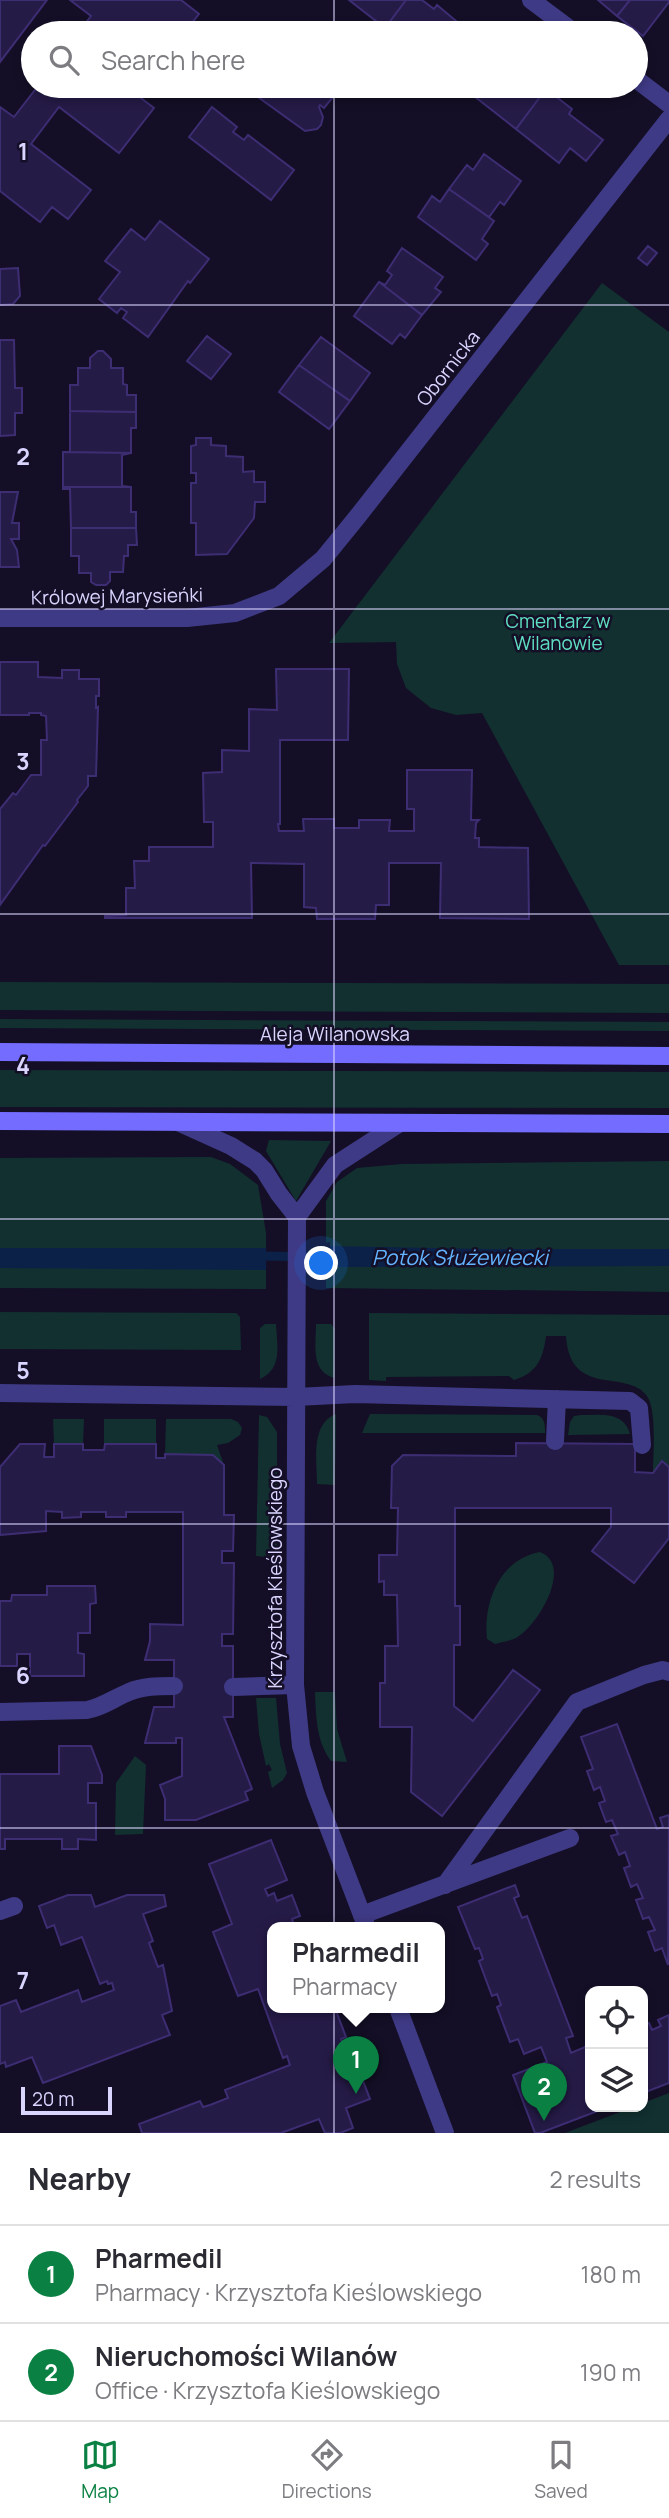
<!DOCTYPE html>
<html lang="en">
<head>
<meta charset="utf-8">
<style>
  :root { --surface:#fff; --page:#f2f2f3; --text:#2b2b33; --muted:#7c7c81; --line:#e1e1e2; --accent:#0b8043 }
  body { margin:0; font-family:Manrope,sans-serif; background:var(--page); color:var(--text) }
  .controls { position:absolute; right:21px; bottom:21px; display:grid; overflow:hidden; border-radius:14px; box-shadow:0 4px 10px #0003 }
  .controls button { width:63px; height:63px; display:grid; place-items:center; padding:0; border:0; border-bottom:2px solid var(--line); background:var(--surface); color:var(--text); font:35px sans-serif }
  .scale { position:absolute; left:21px; bottom:18px; width:91px; box-sizing:border-box; padding-left:7px; border:4px solid #dad5ff; border-top:0; font-size:19px; line-height:24px; white-space:nowrap; color:#dad5ff; -webkit-text-stroke:5px #140f26; paint-order:stroke }
  .you { position:absolute; left:322px; top:1264px; width:24px; height:24px; margin:-18px; border:5px solid #fff; border-radius:50%; background:#1a73e8; box-shadow:0 0 0 10px #1a73e833 }
  .badge { display:grid; place-items:center; width:46px; height:46px; border-radius:50%; background:var(--accent); color:#fff; font-size:23px; font-weight:700 }
  .pin { position:absolute; translate:-50% -58px; filter:drop-shadow(0 2px 4px #0008) }
  .pin::after { content:''; position:absolute; top:37px; width:24px; height:21px; background:inherit; clip-path:polygon(0 0,100% 0,50% 100%) }
  .popup { position:absolute; left:267px; top:1922px; width:178px; height:91px; box-sizing:border-box; display:grid; place-content:center; border-radius:14px; background:var(--surface); filter:drop-shadow(0 2px 5px #0005); font-size:23px; white-space:nowrap; color:var(--muted) }
  .popup b { font-size:26px; color:var(--text) }
  .popup::after { content:''; position:absolute; left:50%; top:100%; margin-left:-14px; border:14px solid transparent; border-top-color:var(--surface) }
  .list { margin:0; padding:0; list-style:none }
  h2 { display:flex; justify-content:space-between; align-items:center; height:91px; margin:0; padding:0 28px; font-size:30px }
  h2 small { font-size:23px; font-weight:400; color:var(--muted) }
  .list li { display:grid; grid-template-columns:46px 1fr auto; gap:21px; align-items:center; box-sizing:border-box; height:98px; padding:0 28px; border-top:2px solid var(--line) }
  .list b { display:block; font-size:26px; white-space:nowrap }
  .list p { margin:0; font-size:23px; white-space:nowrap; color:var(--muted) }
  .list em { font-size:23px; font-style:normal; color:var(--muted) }
  .icon { flex:none; width:38px; height:38px; fill:none; stroke:currentColor; stroke-width:2; stroke-linecap:round; stroke-linejoin:round }
  .map { position:relative; flex:none; width:669px; height:2133px; overflow:hidden }
  .search { position:absolute; background:var(--surface); box-shadow:0 4px 10px #0003; left:21px; right:21px; top:21px; height:77px; display:flex; align-items:center; gap:18px; box-sizing:border-box; padding:0 24px; border-radius:38px; color:var(--muted); font-size:26px }
  .sheet { height:287px; background:var(--surface) }
  nav { display:flex; justify-content:space-around; align-items:center; box-sizing:border-box; height:98px; border-top:2px solid var(--line); background:var(--surface); font-size:19px; color:var(--muted) }
  nav a { display:grid; justify-items:center; gap:4px }
  nav .on { color:var(--accent) }
  .map>svg:first-child { display:block }
</style>
</head>
<body>
<div class="map">
<svg width="669" height="2133" viewBox="0 0 669 2133">
  <rect width="100%" height="100%" fill="#140f26"/>
  <path fill="#123030" d="M602,283L669,332V965H619L482,713L456,715L431,708L406,688L397,664L396,642L329,643Z
    M0,982L669,984V1013L0,1010Z
    M0,1019L669,1022V1031L0,1028Z
    M0,1070L669,1072V1108L0,1107Z
    M269,1140L331,1141L296,1201L266,1151Z
    M211,1157L230,1164L258,1185L266,1233V1289L0,1288V1158Z
    M669,1161V1292L326,1288V1201L337,1182L357,1168L402,1164Z
    M0,1312L236,1313L240,1317L241,1350L0,1349Z
    M369,1313L669,1315V1467L662,1462L653,1473C653,1454 657,1411 647,1396C627,1368 570,1399 566,1336H546C543,1359 537,1373 514,1380L509,1376L386,1377V1381L369,1380Z
    M265,1324H276C277,1345 283,1369 260,1379V1328Z
    M316,1324H331L335,1329V1378C310,1372 316,1344 316,1324Z
    M336,1414L335,1485L317,1484C317,1462 310,1424 336,1414Z
    M370,1414L537,1415C545,1418 545,1425 545,1433H362Z
    M259,1415L267,1417L277,1432V1558L256,1556Z
    M581,1415C600,1415 624,1411 630,1434L568,1435L570,1422L574,1416Z
    M53,1419H84L83,1444H54Z
    M104,1419H156V1444H106L104,1450Z
    M166,1419H231L238,1422L242,1428L240,1435L228,1443L217,1445L224,1465L213,1455L165,1454Z
    M540,1552C574,1565 538,1626 516,1638C510,1641 502,1642 495,1644L487,1639C483,1602 500,1559 540,1552Z
    M315,1692H335L337,1729L347,1762L331,1761C316,1741 316,1716 315,1692Z
    M256,1698H276L280,1744L287,1773L283,1780L272,1788L268,1772L272,1770L269,1764L266,1766L259,1734Z
    M135,1756L146,1765L143,1834L115,1835L116,1783Z
    M669,2093V2133H565L633,2107H643V2103Z"/>
  <path fill="#0c2148" d="M325,1246L487,1249H669V1266L326,1267Z
    M0,1248H266V1270L0,1268Z"/>
  <path fill="#140f26" d="M330,1242V1271H325L322,1268V1245L324,1243Z"/>
  <g fill="none" stroke-linecap="round" stroke-linejoin="round">
    <path stroke="#0c2148" stroke-width="9" d="M254,1256L334,1257"/>
  </g>
  <path fill="#251b47" stroke="#3d2d73" stroke-width="2" d="M0,0H47L0,62Z
    M70,0H181L199,14L187,29L193,33H131L121,26L116,33H78L91,16Z
    M349,0H406L385,28Z
    M406,0H422L434,9L437,5L468,31L466,33H392L385,28Z
    M598,0H630L617,16Z
    M630,0H669V2L643,36L617,16Z
    M309,22L323,33H300Z
    M38,86H125L154,108L119,153L59,107L31,144L91,190L68,219L52,207L40,222L0,191V107L14,117Z
    M267,86H318L333,97L324,108L320,105L319,107L323,117L321,125L317,129L305,131L258,97Z
    M318,86H342L333,97Z
    M482,86H542L546,89L516,129L474,96Z
    M546,89L572,109L569,114L603,140L586,161L570,148L559,163L516,129Z
    M212,107L237,127L233,132L244,140L248,135L294,170L271,200L189,137Z
    M484,154L521,181L504,205L500,202L489,217L449,189L467,165L473,170Z
    M449,189L494,221L482,239L488,244L476,260L418,217L432,196L440,202Z
    M160,221L209,259L190,283L188,281L148,337L123,318L127,312L121,308L117,313L99,299L120,272L105,261L131,229L145,240Z
    M648,246L657,253L647,265L638,258Z
    M402,248L443,277L435,288L441,292L422,315L379,282L385,285L392,275L387,271Z
    M18,268L20,296L13,304L0,305V269Z
    M379,282L422,315L405,338L400,334L392,344L354,316Z
    M207,336L231,354L211,379L187,361Z
    M321,337L370,373L350,401L299,365Z
    M0,340H14L15,388H22V413H15V435L0,436Z
    M98,351H103L111,359V368H123V384L127,385V395H136V412L70,411V385H78V368H90V358Z
    M299,365L350,401L329,429L279,392Z
    M70,411L136,412V428H131V453L63,452H70Z
    M196,438H211V445L226,446V456L243,457V472L254,471V482H265V502H255L254,518L227,554L196,555V523H191V483H196V473H191V446L196,445Z
    M63,452L131,453L122,455V486L131,487H63Z
    M63,487H131V512H136V528H71L70,489H63Z
    M0,492H18L12,523H19V539H11L17,550L19,567H0Z
    M71,528H136L137,545H128V556H124L123,572H110V581L106,585H96L91,582V573H79V556H71Z
    M0,662H38V677L62,678V670H79V679H99V696H96V708L98,707L96,776H88V786L77,800L78,802L45,846L43,845L0,905V809L13,793L16,795L31,775H41V740H47L46,716L41,715V713H29V715H0Z
    M276,669H349L348,740H280V824H278L279,831H304L303,819H334V828H359V820H390L389,831H414V809H407V770H472L471,820H479L476,823L475,838H479V847L528,848L529,919L440,918L441,863H389V905H376L375,919H317L316,908L304,907V864L251,863L252,918H105V916L126,915V888H135L134,861H149V847H213V822H204L203,773L222,772V750L249,751V709L277,710Z
    M516,1443L635,1444V1472L653,1473L662,1461L669,1467V1538L634,1583L592,1551L611,1527V1508H455V1606H460V1645H454V1706L473,1721L513,1670L540,1690L442,1816L411,1792L412,1727H380V1683H385V1646H398L397,1595H384V1581L379,1582V1555H397L398,1508H391L392,1466L403,1455L516,1456Z
    M20,1444H45L44,1457H54V1444H83V1450H104L105,1444H156V1458H165V1454L213,1455L224,1465V1515H234L233,1551H222V1563H234L233,1634H222V1646H233V1717H224L252,1789L245,1792L248,1800L196,1820H165V1799L160,1785L182,1776V1738H176V1743H145L154,1707H174V1660H145L150,1641V1624L183,1625V1512H126V1517H106V1512H81V1517L62,1518V1512L46,1511V1531L0,1535V1467Z
    M47,1586H95L96,1603L90,1604V1633H78V1653L84,1654V1676H30V1654H17V1666H0V1601H11L12,1595H47Z
    M617,1724L657,1829L663,1827L660,1818L669,1815L668,1965L662,1948L655,1951L648,1932L655,1930L649,1917L643,1919L636,1900L643,1898L637,1884L631,1887L624,1868L630,1866L625,1852L619,1855L611,1836L618,1834L612,1820L606,1822L599,1803L605,1801L600,1787L594,1790L587,1771L593,1769L581,1737Z
    M59,1746H91L102,1775V1783H88V1803H96V1840L78,1839V1849H62V1839H5V1849H0V1774H59Z
    M271,1840L287,1880L265,1889L268,1896L274,1893L277,1901L292,1895L300,1916L292,1919L295,1928H272V2008H335L346,2037L341,2039L345,2049L350,2047L370,2099L346,2108L353,2128L340,2133H325L319,2119L281,2133H142L139,2124L200,2101L203,2107L210,2105L228,2098L225,2090L290,2065L287,2056L283,2058L258,1989L238,1996L213,1932L232,1924L209,1864Z
    M515,1885L519,1896L514,1898L522,1918L527,1916L573,2036L566,2038L571,2053L585,2047L588,2054L590,2053V2107H608L540,2133H535L513,2075L547,2062L541,2047L524,2054L518,2039L510,2042L497,2007L501,2005L497,1994L492,1996L479,1961L483,1959L479,1948L475,1949L458,1907Z
    M68,1895H91L95,1907L127,1895H164L166,1906L143,1914L153,1941L149,1943L158,1967L163,1965L172,2011L162,2015L170,2035L43,2083L32,2057L6,2067L5,2062L0,2064V2006L16,2000L21,2012L78,1990L82,2002L114,1990L112,1983L108,1984L107,1981L100,1984L82,1937L61,1945L54,1925L47,1928L39,1906Z
    M669,2015V2083L643,2093V2025L649,2023L652,2030L661,2026L658,2020Z"/>
  <g fill="none" stroke-linecap="round" stroke-linejoin="round">
    <path stroke="#3f3a85" stroke-width="18" d="M296,1397L355,1394L630,1401L639,1408L642,1445
      M555,1441L557,1399
      M233,1687L295,1685
      M0,1712L87,1710C103,1707 114,1698 129,1692C143,1686 158,1686 174,1686
      M445,1885L577,1702L644,1675L663,1670L669,1672
      M0,1911L14,1906
      M362,1915L570,1838"/>
    <path stroke="#3f3a85" stroke-width="18" d="M531,0L575,33
      M636,79L669,104
      M0,618H187L235,613L279,596L323,559L358,516L669,119
      M178,1122L231,1146L255,1161L264,1170L279,1194L297,1217
      M297,1217L295,1685L301,1746L315,1792L367,1928
      M297,1217L335,1165L400,1123
      M0,1393L296,1397
      M398,2008L445,2133"/>
    <path stroke="#736cff" stroke-width="18" d="M0,1052L669,1056
      M0,1121L669,1124"/>
  </g>
  <path fill="none" stroke="#dad5ff" stroke-width="2" stroke-opacity="0.55" d="M334,0V33M334,86V2133M0,305H669M0,609H669M0,914H669M0,1219H669M0,1524H669M0,1828H669"/>
  <g text-anchor="middle" dominant-baseline="central" stroke-width="5" stroke-linejoin="round" paint-order="stroke">
    <g font-size="19" fill="#dad5ff" stroke="#140f26">
      <text transform="translate(448 368) rotate(-52)">Obornicka</text>
      <text transform="translate(117 596) rotate(-1)">Królowej Marysieńki</text>
      <text x="335" y="1034">Aleja Wilanowska</text>
      <text transform="translate(275 1578) rotate(-90)">Krzysztofa Kieślowskiego</text>
    </g>
    <g font-size="19" fill="#60e0c3" stroke="#140f26">
      <text x="558" y="621">Cmentarz w<tspan x="558" dy="22">Wilanowie</tspan></text>
    </g>
    <g font-size="21" font-style="italic" fill="#63b3ff" stroke="#140f26">
      <text x="460" y="1257">Potok Służewiecki</text>
    </g>
  </g>
  <g font-size="23" text-anchor="middle" font-weight="bold" fill="#dad5ff" stroke="#140f26" stroke-width="5" stroke-linejoin="round" paint-order="stroke">
    <text x="23" y="160">1</text>
    <text x="23" y="465">2</text>
    <text x="23" y="770">3</text>
    <text x="23" y="1074">4</text>
    <text x="23" y="1379">5</text>
    <text x="23" y="1684">6</text>
    <text x="23" y="1989">7</text>
  </g>
</svg>
<div class="controls">
<button><svg class="icon" aria-label="locate" viewBox="0 0 24 24"><circle cx="12" cy="12" r="6"/><path d="M12 2v4M12 18v4M2 12h4M18 12h4"/></svg></button>
<button><svg class="icon" aria-label="layers" viewBox="0 0 24 24"><path d="M12 4l9 5-9 5-9-5zM3 14l9 5 9-5"/></svg></button>
</div>
<div class="scale">20 m</div>
<div class="you"></div>
<div class="pin badge" style="left:356px;top:2094px">1</div>
<div class="popup"><b>Pharmedil</b>Pharmacy</div>
<div class="pin badge" style="left:544px;top:2121px">2</div>
<div class="search"><svg class="icon" aria-label="search" viewBox="0 0 24 24"><circle cx="10" cy="10" r="6"/><path d="M15 15l6 6"/></svg>Search here</div>
</div>
<section class="sheet">
<h2>Nearby<small>2 results</small></h2>
<ul class="list">
<li><span class="badge">1</span><div><b>Pharmedil</b><p>Pharmacy · Krzysztofa Kieślowskiego</p></div><em>180 m</em></li>
<li><span class="badge">2</span><div><b>Nieruchomości Wilanów</b><p>Office · Krzysztofa Kieślowskiego</p></div><em>190 m</em></li>
</ul>
</section>
<nav>
<a class="on"><svg class="icon" aria-label="map" viewBox="0 0 24 24"><path d="M3 6l6-2 6 2 6-2v14l-6 2-6-2-6 2zM9 4v14M15 6v14"/></svg>Map</a>
<a><svg class="icon" aria-label="directions" viewBox="0 0 24 24"><path d="M12 3l9 9-9 9-9-9zM9 14v-3h6M13 9l2 2-2 2"/></svg>Directions</a>
<a><svg class="icon" aria-label="saved" viewBox="0 0 24 24"><path d="M7 4h10v16l-5-4-5 4z"/></svg>Saved</a>
</nav>
</body>
</html>
